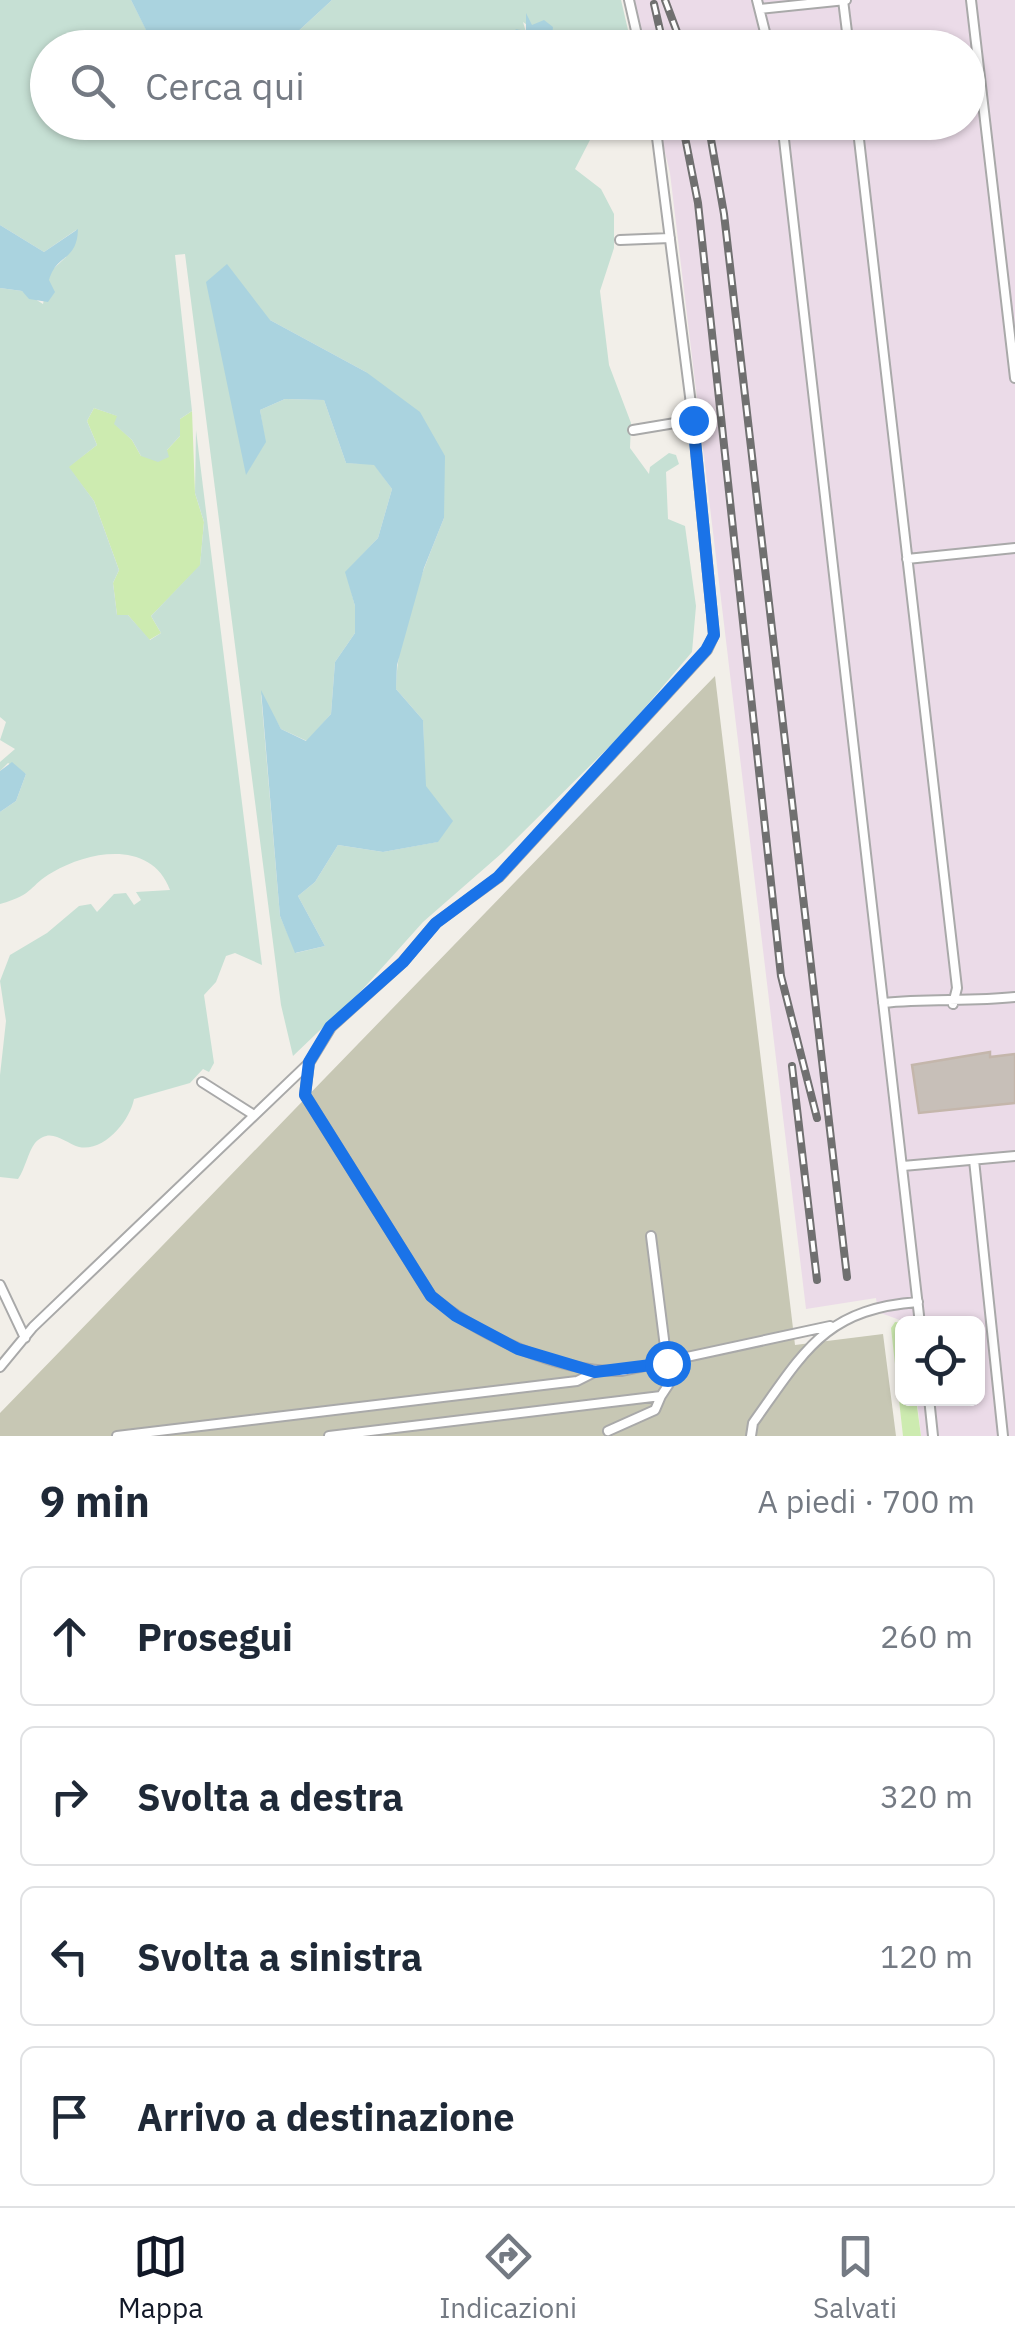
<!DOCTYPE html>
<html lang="it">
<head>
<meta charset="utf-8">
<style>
  :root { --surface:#fff; --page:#f2f2f3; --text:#1f2937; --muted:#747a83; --line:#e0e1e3; --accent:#111827 }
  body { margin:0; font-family:"IBM Plex Sans",sans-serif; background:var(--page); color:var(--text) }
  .controls { position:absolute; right:30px; bottom:30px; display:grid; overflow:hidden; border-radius:15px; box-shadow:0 2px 8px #0004 }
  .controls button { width:90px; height:90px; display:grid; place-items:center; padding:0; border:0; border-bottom:2px solid var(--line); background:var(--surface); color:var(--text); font:50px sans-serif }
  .stop { position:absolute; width:30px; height:30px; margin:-22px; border:8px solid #1a73e8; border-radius:50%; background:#fff }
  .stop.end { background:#1a73e8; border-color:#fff; box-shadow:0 2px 10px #0008 }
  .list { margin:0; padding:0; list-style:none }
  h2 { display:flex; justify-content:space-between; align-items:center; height:130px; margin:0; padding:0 40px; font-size:42px }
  h2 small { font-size:32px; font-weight:400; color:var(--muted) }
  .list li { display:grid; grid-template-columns:65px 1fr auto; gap:30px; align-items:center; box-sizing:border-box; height:140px; margin:0 20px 20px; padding:0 20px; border:2px solid var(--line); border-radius:15px }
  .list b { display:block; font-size:38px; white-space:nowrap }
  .list em { font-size:32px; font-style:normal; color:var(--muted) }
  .icon { flex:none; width:55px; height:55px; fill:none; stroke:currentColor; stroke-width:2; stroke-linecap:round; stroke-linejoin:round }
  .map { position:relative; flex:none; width:1015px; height:1436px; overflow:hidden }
  .search { position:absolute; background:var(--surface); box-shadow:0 2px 8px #0004; left:30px; right:30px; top:30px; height:110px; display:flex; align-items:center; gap:25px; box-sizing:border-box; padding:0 35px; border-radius:55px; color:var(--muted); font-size:38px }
  .sheet { height:770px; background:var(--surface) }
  nav { display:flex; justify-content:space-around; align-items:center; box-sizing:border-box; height:140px; border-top:2px solid var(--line); background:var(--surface); font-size:28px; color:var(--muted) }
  nav a { display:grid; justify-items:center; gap:5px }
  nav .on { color:var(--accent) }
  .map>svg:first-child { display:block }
</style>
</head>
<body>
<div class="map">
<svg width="1015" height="1436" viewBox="0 0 1015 1436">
  <rect width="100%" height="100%" fill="#f2efe9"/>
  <path fill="#ebdbe8" d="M630,0H1015V1436H921L917,1399L978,1398V1324L908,1323L878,1312L876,1298L806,1309L670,173L658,123L968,122V48L641,47Z"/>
  <path fill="#c7c7b4" d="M715,676L795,1345L883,1334L896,1436H0V1413Z"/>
  <path fill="#cdebb0" d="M94,408L118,416L115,424L132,440L141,456L167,450L180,436V419L192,411L195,493L204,522L200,566L151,616L161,633L149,640L128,615H117L113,583L119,570L94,501L68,467L97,445L87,421Z
    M895,1322L905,1323L902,1398L916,1399L921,1436H903L891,1328Z"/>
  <path fill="#c6e0d4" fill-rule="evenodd" d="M0,0H131L155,47L48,48V122L590,123L591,138L575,169L601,189L614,214V248L600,291L609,365L631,423L630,448L649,474L650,467L669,453L676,455L679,464L666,472L668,519L685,526L696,606L692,652L625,731L502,853L423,922L362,990L293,1056L281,1005L185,254L175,255L192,411L180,419V436L167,450L169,457L158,462L141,456L132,440L114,424L117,416L94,408L87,421L97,445L69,467L94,501L119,570L113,583L117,615H128L150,640L161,633L151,616L200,565L204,522L195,493L196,430L262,965L235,953L226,956L216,982L204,995L214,1063L209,1072L203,1069L190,1083L134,1099C130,1120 105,1152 79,1147C64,1143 51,1126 35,1143C28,1152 25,1169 18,1179L0,1177V1075L6,1021L0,981L10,955L47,933L79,906L91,904L97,912L114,894L126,893L134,905L141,900L136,892L170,890C152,840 90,850 53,872C28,886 36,894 0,904V812L16,801L26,774L8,763L0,771V762L15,749L0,740L6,722L0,717V288L22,291L43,304L50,272L66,257L76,230L44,252L0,225ZM270,320L366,372L444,518C423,571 397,631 396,689L423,720L425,786L452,821L437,842L383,852L338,845L315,882L298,896L325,946L296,953L280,916L261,694L281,729L307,741L331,714L335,662L355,633V606L346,572L378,538L392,489L374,464L346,463L324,400L285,399L260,410L265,442L246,474Z
    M332,0H621L632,47H551L554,44L523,22L526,32L518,34L528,39L526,47H296L293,36Z"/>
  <path fill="#aad3df" d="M131,0H332L293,36L296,47L155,48Z
    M526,13L532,25L544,20L553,27L551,47H526L528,39L515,29L526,31Z
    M0,225L44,252L78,229C77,262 57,253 49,280L55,292L48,302L29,299L22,291L0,288Z
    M227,264L270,320L366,372L420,412L445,456L444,518L424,568L397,665L396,689L423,720L426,786L453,821L438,842L383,852L338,845L315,882L298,896L325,946L295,953L280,916L261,690L281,729L306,741L331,714L335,662L355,633V606L345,572L378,538L392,489L374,465L346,463L324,400L285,399L260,410L266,442L246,475L206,282Z
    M12,762L26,774L16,801L0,812V771Z"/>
  <path fill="#c7bfb8" stroke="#c4b6ab" stroke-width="2.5" d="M990,1052V1057L1015,1054V1103L919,1113L912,1065Z"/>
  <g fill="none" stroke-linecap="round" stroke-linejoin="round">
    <g stroke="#a9a9a9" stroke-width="12">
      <path id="lane" d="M629,0L640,48
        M757,0L769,48
        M843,0L849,48
        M971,0L1015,378
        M760,9L846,0
        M655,122L693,420L714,635L707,650L499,877L436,923L403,962L331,1027L309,1063L305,1095L431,1296C479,1336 559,1373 622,1371L830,1326
        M782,122L920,1324
        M857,122L957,988L953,1004
        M620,240L670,238
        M633,430L693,420
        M907,559L1015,548
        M883,1003C928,998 970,1002 1015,997
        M202,1082L254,1115
        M974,1160L1003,1436
        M903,1166L1015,1156
        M651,1236L667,1363
        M0,1285L25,1338
        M0,1367L33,1327L309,1063
        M929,1398L933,1436
        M608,1431L655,1410L661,1396
        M117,1436L577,1381L595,1372
        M329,1436L661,1396L686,1358
        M751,1436L753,1423C804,1352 824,1309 918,1302"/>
    </g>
    <use href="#lane" stroke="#fff" stroke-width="8"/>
    <g stroke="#707070" stroke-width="8">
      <path id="rail" d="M665,0L683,48
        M654,4L664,48
        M682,122L698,203L781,976L817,1118
        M708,122L724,214L847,1277
        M792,1066L817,1280"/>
    </g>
    <use href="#rail" stroke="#fff" stroke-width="4" stroke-dasharray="11" stroke-linecap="butt"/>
  </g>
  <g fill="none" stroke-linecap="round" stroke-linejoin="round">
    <path stroke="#1a73e8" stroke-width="12" d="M667,1363L595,1372L518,1349L456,1316L431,1296L305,1095L309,1062L330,1027L403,962L436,923L498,877L706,650L714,635L693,420"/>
  </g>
</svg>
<div class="controls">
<button><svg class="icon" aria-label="locate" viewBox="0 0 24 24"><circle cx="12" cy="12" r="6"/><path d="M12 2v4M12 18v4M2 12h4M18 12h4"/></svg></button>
</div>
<div class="stop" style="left:667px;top:1363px"></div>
<div class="stop end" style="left:693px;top:420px"></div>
<div class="search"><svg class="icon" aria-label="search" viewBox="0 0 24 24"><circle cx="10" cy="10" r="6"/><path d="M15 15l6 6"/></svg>Cerca qui</div>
</div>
<section class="sheet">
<h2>9 min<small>A piedi · 700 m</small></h2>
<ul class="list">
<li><svg class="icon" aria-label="ahead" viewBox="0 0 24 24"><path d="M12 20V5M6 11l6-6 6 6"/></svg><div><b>Prosegui</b></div><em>260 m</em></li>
<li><svg class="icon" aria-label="right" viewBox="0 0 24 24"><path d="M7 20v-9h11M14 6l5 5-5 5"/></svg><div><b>Svolta a destra</b></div><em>320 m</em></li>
<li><svg class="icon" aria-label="left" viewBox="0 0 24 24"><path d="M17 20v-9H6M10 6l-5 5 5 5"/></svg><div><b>Svolta a sinistra</b></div><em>120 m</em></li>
<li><svg class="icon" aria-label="arrive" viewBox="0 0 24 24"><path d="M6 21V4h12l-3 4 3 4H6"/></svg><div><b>Arrivo a destinazione</b></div></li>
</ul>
</section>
<nav>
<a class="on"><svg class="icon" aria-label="map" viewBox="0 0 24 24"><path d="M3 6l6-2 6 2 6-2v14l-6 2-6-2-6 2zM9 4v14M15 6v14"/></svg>Mappa</a>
<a><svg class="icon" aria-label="directions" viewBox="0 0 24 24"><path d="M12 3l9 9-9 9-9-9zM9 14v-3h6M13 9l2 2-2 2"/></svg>Indicazioni</a>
<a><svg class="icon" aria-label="saved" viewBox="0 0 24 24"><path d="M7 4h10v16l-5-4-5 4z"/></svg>Salvati</a>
</nav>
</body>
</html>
